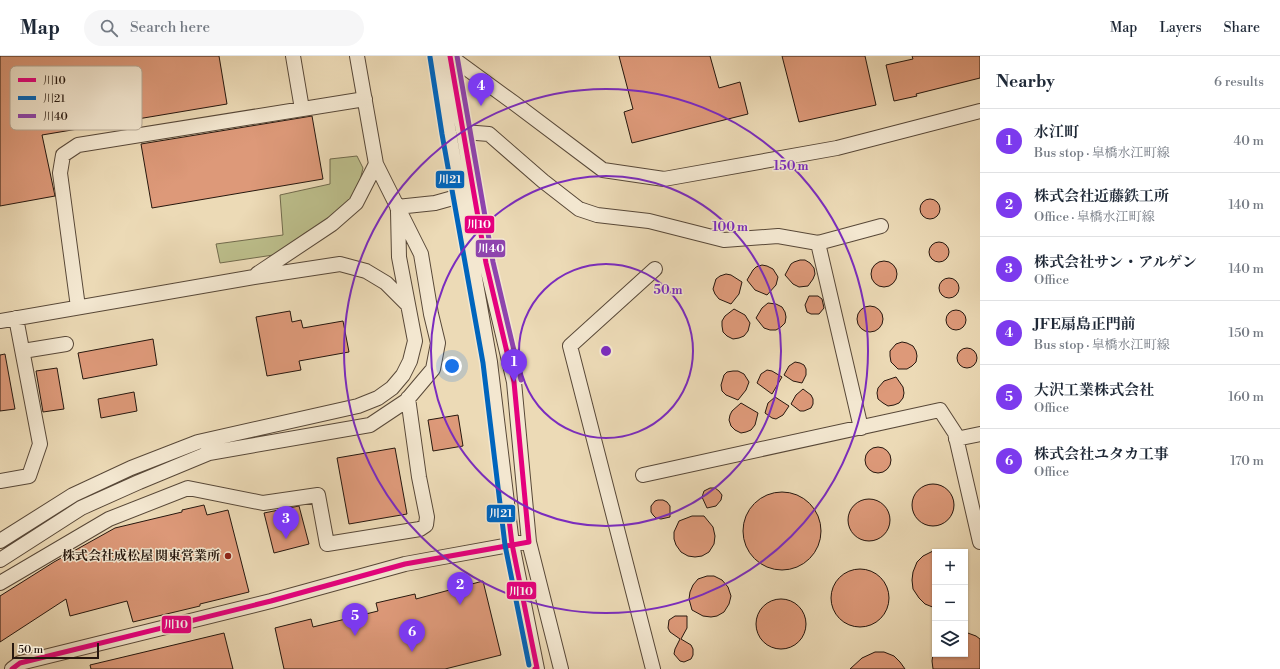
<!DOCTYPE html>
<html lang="en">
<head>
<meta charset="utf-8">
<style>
  :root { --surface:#fff; --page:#f6f6f7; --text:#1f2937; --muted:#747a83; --line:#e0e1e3; --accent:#7c3aed }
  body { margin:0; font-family:"Libre Bodoni","Noto Serif JP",serif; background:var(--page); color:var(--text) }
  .controls { position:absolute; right:12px; bottom:12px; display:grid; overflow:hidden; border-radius:0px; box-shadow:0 1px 3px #0004 }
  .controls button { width:36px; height:36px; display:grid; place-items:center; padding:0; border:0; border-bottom:1px solid var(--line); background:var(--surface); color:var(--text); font:20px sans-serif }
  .scale { position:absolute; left:12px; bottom:10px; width:87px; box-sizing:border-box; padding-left:4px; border:2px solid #26170e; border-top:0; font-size:11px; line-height:14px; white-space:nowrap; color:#26170e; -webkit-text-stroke:3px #f3e7d0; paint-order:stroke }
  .you { position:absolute; left:452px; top:310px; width:14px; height:14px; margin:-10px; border:3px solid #fff; border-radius:50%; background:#1a73e8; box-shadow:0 0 0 6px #1a73e833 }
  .badge { display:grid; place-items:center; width:26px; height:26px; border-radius:50%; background:var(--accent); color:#fff; font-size:13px; font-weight:700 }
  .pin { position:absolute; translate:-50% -33px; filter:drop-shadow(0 1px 2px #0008) }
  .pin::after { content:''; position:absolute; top:21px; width:14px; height:12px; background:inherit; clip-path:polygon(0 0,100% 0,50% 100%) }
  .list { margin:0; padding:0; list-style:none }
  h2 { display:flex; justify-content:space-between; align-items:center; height:52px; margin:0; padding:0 16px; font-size:17px }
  h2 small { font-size:13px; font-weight:400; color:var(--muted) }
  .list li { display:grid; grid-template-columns:26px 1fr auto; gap:12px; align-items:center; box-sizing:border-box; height:64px; padding:0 16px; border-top:1px solid var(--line) }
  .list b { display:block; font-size:15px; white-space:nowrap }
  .list p { margin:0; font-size:13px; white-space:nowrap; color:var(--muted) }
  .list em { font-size:13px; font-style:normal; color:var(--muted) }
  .icon { flex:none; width:22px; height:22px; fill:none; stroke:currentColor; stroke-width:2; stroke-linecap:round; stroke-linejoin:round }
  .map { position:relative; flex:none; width:980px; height:613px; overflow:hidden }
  header { display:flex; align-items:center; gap:24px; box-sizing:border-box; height:56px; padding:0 20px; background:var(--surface); border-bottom:1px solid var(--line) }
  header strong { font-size:19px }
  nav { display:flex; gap:22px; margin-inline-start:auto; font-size:14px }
  .search { width:280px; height:36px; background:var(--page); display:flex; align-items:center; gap:10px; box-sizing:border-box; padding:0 14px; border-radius:22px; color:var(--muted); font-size:15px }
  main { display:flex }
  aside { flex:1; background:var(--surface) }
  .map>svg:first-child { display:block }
</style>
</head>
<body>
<header>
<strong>Map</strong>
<div class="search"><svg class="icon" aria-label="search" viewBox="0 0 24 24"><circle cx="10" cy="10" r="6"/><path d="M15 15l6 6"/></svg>Search here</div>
<nav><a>Map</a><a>Layers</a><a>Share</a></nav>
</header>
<main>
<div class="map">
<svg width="980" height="613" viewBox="0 0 980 613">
  <rect width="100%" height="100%" fill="#ecdab6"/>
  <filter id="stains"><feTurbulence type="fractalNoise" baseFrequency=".005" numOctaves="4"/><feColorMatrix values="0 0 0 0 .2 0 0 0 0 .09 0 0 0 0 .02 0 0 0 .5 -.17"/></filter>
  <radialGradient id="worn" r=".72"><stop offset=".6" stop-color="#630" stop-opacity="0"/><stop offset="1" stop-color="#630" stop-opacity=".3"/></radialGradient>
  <path fill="#bcbe8b" stroke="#716a4c" d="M357,100L363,112L357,137L322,168L305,177L280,198L220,207L216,188L283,179L280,139L330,128V103Z"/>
  <path fill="#dd9979" stroke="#26170e" d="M0,0H219L227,48L42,79L55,140L0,150Z
    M619,0H710L719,32L740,26L748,58L632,87L624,56L633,53Z
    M782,0H865L876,49L799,66Z
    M912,0H980V22L916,38L917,40L894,45L886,9L913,3Z
    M312,60L323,123L152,152L141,88Z
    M920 153a10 10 0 1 1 20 0a10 10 0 1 1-20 0Z
    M929 196a10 10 0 1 1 20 0a10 10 0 1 1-20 0Z
    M800,204H805L810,207L814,212L815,218L813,223L808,230L799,231L793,228L785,219L791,208L794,206Z
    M871 218a13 13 0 1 1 26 0a13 13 0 1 1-26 0Z
    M762,209L767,210L773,213L778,221L776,229L767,239L755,234L747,224L753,214L756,211Z
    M726,218L731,219L742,226L739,238L731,248L719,243L715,238L713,233L716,223L720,220Z
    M939 232a10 10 0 1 1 20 0a10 10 0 1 1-20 0Z
    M809,240H818L822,243L824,252L819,258H811L807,256L805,249Z
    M768,247L776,248L782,251L785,256L786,261L785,267L781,271L776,274H770L764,272L756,262L762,252Z
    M857 263a13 13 0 1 1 26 0a13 13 0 1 1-26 0Z
    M734,253L745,259L750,267L748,275L744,280L739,282L733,283L727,280L723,276L722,270V265L725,260Z
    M946 264a10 10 0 1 1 20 0a10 10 0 1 1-20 0Z
    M290,255L292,266L301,264L303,272L343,265L349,296L299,305L301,314L267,320L256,261Z
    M153,283L157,309L83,323L78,297Z
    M902,286L907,287L913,290L916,295L917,300L916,306L912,310L907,313H898L891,306L890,300V295L896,288Z
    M957 302a10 10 0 1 1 20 0a10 10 0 1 1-20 0Z
    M5,298L15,353L0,355V299Z
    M795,306L800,307L804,309L806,313V319L802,327L793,325L784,319L789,310Z
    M57,312L64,353L43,356L36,315Z
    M767,314L772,315L782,321L772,338L757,327L761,318Z
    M733,315H738L744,318L749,326L746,334L738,344L726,339L722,335L721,329L724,319L727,316Z
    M896,321L903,331L904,337L903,342L899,347L894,349L888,350L883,347L878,343L877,337L878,332L884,325Z
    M803,333L811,339L813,343V348L811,352L804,355H800L791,348L796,339Z
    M134,336L137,355L101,362L98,343Z
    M775,341L789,350L783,359L776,363L772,362L765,357L768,347Z
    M741,347L758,357L755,369L751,374L746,376L741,377L735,374L731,370L729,364L730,359L732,355Z
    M458,359L463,390L433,395L428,364Z
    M865 404a13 13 0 1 1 26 0a13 13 0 1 1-26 0Z
    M395,392L407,458L349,468L337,402Z
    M912 449a21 21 0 1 1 42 0a21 21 0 1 1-42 0Z
    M710,432H715L719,435L722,439L721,444L716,450L707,452L702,441L704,435Z
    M743 475a39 39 0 1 1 78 0a39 39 0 1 1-78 0Z
    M848 464a21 21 0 1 1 42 0a21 21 0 1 1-42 0Z
    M658,444H663L667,446L670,450V461L661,463L656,462L653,459L651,456V450L655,445Z
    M204,449L207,459L228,454L249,536L200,548V550L133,566L127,545L70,560L66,543L0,586V540L54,506L115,472L182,456V454Z
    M299,450L309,488L274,497L264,457Z
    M692,460H704L713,471L715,480L714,488L709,496L702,500L695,501L688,500L681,496L676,489L674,483V476L679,465Z
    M935,494V552L925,548L919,542L913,533L912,524L913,516L917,506L923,500Z
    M831 542a29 29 0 1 1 58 0a29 29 0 1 1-58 0Z
    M707,520H714L722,524L728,531L731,540L729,548L724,556L717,560L711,561L703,560L692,554L689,543L690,536L693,529L698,523Z
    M483,525L501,599L445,613H284L275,572L311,563L313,571L378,555L376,547L415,538L416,543Z
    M756 568a25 25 0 1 1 50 0a25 25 0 1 1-50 0Z
    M675,560H687V572L681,583L691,589L693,593V599L691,603L684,606L680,605L674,598L675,593L680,583L670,576L668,572L669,564Z
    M965,576L976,580L980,583V613H933L932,605L933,598H965Z
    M224,577L233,613H91L90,609Z
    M875,596H884L894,600L900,606L905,613H850L862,602Z"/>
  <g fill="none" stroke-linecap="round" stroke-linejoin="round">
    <g stroke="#584838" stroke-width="16">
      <path id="minor" d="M293,0L302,53
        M437,0L449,77L490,306L512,488L537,613
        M450,0L486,207L514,326L529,486L561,613
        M451,1L514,47L603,114L664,123L837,92L980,55
        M464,76L489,78L543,125L579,153L597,159L649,165L724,184L778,180L818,187L881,170
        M397,151L435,147L460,140L468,139
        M818,187L861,372
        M257,218L332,168L356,147L376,108
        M78,251L60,117L63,99L78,89L365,43
        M0,265L254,221L340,208L366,215L386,227L408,249
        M23,295L66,288
        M956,383L980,378
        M643,419L940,354L955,377L980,486
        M0,425L29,420L40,388L16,262
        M0,485L73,439L131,412L198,386L358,350L378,342L392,332L403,319L410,305L415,285L399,201L398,155
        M0,504L81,452L139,426L209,397L370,369L406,345L433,313L438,287L431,258L421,198L376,108L357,0
        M0,527L109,463L188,432L263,447L318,439L327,488L420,473L426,469L427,461L419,421L408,342
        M12,613L20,607L271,545L405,508L520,487
        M653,613L570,290L655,213"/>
    </g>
    <use href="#minor" stroke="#f3e7d0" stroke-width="14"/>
    <g stroke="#f3e7d0" stroke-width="8">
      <path id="bus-1" d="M508,455L512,488L537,612L535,613
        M12,613L20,607L271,545L405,508L529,486L514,326L486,207L450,0"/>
    </g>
    <g stroke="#f3e7d0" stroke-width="8">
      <path id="bus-2" d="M430,1L442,78L483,307L505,489L529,609"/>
    </g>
    <g stroke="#f3e7d0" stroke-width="8">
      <path id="bus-3" d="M457,0L493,206L521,324"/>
    </g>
    <use href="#bus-1" stroke="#e5007d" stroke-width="5"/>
    <use href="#bus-2" stroke="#0065bd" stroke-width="5"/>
    <use href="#bus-3" stroke="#8e44ad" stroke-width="5"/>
  </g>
  <g fill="none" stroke="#7b2cbf" stroke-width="2">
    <circle cx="606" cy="295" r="87"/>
    <circle cx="606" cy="295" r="175"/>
    <circle cx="606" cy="295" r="262"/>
  </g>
  <circle fill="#8f2418" stroke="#f3e7d0" stroke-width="1.5" cx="228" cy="500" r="4"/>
  <g text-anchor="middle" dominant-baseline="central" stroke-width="3" stroke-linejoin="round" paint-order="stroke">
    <g font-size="13" font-weight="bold" fill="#26170e" stroke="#f3e7d0" text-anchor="end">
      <text x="220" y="500">株式会社成松屋 関東営業所</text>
    </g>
  </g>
  <rect x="10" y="10" width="132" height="64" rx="6" fill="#f3e7d0" stroke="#b6a996" stroke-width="1"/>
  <rect x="18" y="22" width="18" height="4" fill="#e5007d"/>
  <rect x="18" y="40" width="18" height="4" fill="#0065bd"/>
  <rect x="18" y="58" width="18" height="4" fill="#8e44ad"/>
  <g font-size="11" fill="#26170e">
    <text x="43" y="28">川10</text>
    <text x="43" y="46">川21</text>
    <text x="43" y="64">川40</text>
  </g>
  <circle cx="606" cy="295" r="6" fill="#7b2cbf" stroke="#f3e7d0" stroke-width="2"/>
  <g font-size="12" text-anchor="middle" font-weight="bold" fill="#7b2cbf" stroke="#f3e7d0" stroke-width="3" stroke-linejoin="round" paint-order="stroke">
    <text x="791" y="114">150 m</text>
    <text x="730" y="175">100 m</text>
    <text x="668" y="238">50 m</text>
  </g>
  <g stroke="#f3e7d0" stroke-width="1.5">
    <rect x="435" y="114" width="30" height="19" rx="4" fill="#0065bd"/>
    <rect x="464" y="159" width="31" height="19" rx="4" fill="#e5007d"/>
    <rect x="475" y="183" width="31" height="19" rx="4" fill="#8e44ad"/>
    <rect x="486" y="448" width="30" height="19" rx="4" fill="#0065bd"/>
    <rect x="506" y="525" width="31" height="19" rx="4" fill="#e5007d"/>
    <rect x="161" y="559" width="31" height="19" rx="4" fill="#e5007d"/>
  </g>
  <g font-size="11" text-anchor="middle" font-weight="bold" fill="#fff">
    <text x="450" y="127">川21</text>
    <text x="479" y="172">川10</text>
    <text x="491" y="196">川40</text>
    <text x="501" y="461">川21</text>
    <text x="521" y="539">川10</text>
    <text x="176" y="572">川10</text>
  </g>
  <rect width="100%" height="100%" filter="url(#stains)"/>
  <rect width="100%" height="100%" fill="url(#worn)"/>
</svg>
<div class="controls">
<button>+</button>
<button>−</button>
<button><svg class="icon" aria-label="layers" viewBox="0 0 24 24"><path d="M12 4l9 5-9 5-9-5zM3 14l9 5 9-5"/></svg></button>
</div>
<div class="scale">50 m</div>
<div class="you"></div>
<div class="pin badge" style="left:514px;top:326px">1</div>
<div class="pin badge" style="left:460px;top:549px">2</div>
<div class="pin badge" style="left:286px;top:483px">3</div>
<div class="pin badge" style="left:481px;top:50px">4</div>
<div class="pin badge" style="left:355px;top:580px">5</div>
<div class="pin badge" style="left:412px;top:596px">6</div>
</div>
<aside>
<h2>Nearby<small>6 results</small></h2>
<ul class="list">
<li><span class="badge">1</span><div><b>水江町</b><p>Bus stop · 皐橋水江町線</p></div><em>40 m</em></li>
<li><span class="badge">2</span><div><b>株式会社近藤鉄工所</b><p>Office · 皐橋水江町線</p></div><em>140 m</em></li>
<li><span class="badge">3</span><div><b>株式会社サン・アルゲン</b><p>Office</p></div><em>140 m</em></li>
<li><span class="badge">4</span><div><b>JFE扇島正門前</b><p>Bus stop · 皐橋水江町線</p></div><em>150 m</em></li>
<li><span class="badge">5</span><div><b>大沢工業株式会社</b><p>Office</p></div><em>160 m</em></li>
<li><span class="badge">6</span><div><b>株式会社ユタカ工事</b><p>Office</p></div><em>170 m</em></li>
</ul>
</aside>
</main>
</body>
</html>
